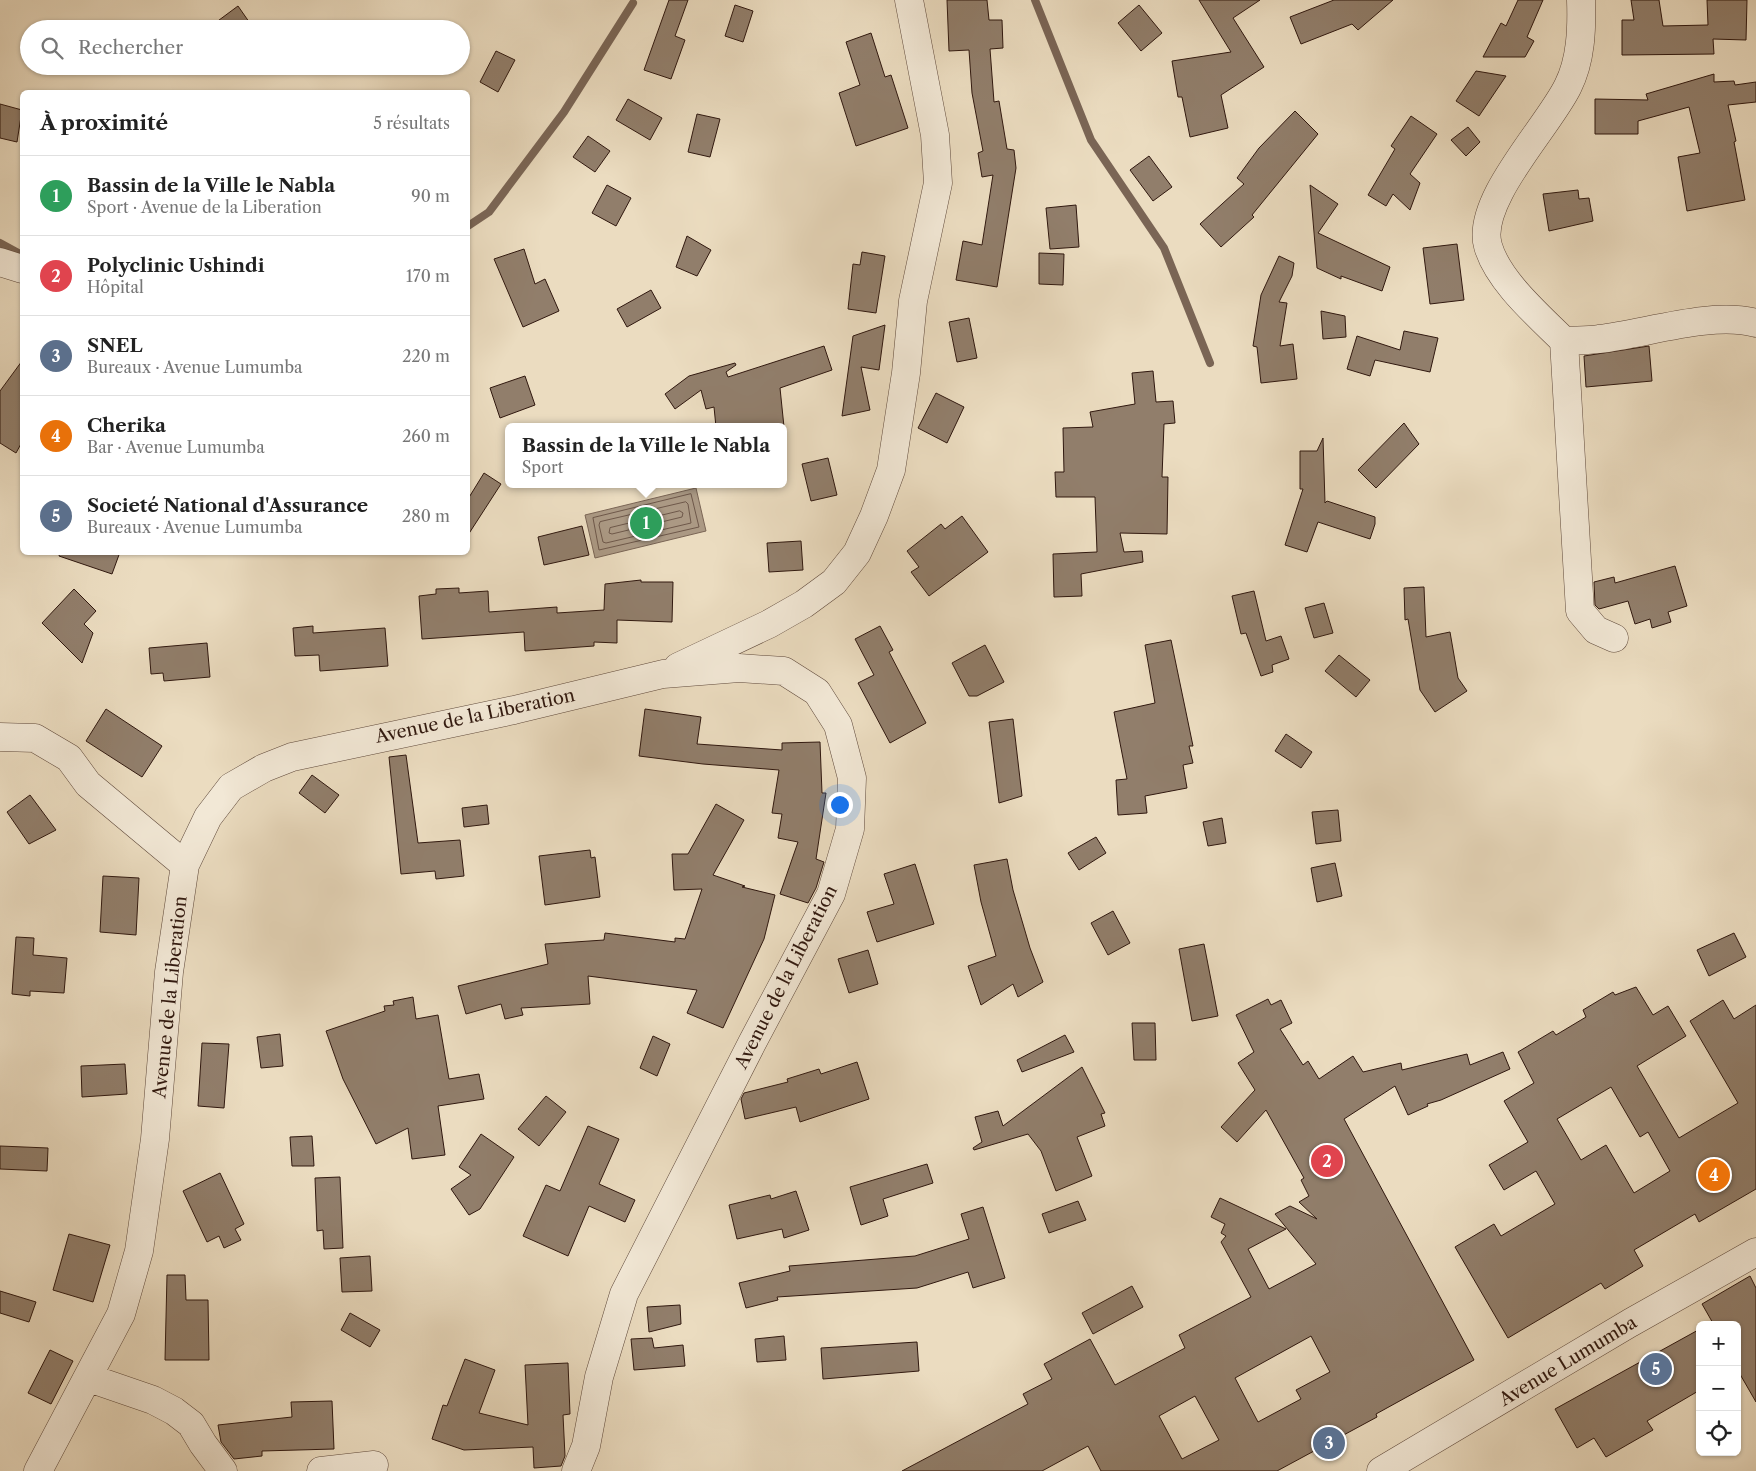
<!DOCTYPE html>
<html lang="fr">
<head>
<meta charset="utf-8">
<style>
  :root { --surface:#fff; --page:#f6f6f6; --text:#222; --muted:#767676; --line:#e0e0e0; --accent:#8f2418 }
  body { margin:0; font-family:"Libre Caslon Text",serif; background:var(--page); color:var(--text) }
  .controls { position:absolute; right:15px; bottom:15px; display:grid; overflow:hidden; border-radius:8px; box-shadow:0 1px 4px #0004 }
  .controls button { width:45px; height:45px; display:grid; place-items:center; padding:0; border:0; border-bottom:1px solid var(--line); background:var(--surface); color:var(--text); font:25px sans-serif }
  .you { position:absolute; left:839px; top:804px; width:18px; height:18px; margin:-12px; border:4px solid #fff; border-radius:50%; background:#1a73e8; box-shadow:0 0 0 8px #1a73e833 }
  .badge { display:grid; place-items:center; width:32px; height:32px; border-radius:50%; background:var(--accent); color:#fff; font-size:16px; font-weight:700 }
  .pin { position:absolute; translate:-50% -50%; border:2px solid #fff; box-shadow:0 1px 5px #0006 }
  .popup { position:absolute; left:505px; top:423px; width:282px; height:65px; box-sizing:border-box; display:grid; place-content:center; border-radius:8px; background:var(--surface); filter:drop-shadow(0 1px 4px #0005); font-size:16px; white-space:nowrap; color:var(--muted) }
  .popup b { font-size:19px; color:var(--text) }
  .popup::after { content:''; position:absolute; left:50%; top:100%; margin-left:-10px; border:10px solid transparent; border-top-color:var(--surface) }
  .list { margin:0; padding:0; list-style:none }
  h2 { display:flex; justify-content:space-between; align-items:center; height:65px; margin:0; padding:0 20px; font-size:21px }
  h2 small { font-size:16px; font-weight:400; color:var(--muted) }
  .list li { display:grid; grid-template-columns:32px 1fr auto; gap:15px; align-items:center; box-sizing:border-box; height:80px; padding:0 20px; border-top:1px solid var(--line) }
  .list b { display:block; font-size:19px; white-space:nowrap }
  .list p { margin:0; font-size:16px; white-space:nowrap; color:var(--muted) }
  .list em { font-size:16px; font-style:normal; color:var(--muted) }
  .icon { flex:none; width:28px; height:28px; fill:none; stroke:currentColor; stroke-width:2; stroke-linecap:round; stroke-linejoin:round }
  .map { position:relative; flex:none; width:1756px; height:1471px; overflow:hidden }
  .search { position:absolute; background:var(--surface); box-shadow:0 1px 4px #0004; left:20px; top:20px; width:450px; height:55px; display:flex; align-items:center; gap:12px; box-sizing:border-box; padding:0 18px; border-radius:28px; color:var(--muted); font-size:19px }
  .panel { position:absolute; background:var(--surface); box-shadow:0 1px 4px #0004; left:20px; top:90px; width:450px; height:465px; border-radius:8px }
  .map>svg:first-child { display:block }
</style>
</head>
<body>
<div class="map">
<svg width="1756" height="1471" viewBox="0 0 1756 1471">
  <rect width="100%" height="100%" fill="#ebdcc0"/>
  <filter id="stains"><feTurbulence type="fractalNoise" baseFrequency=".004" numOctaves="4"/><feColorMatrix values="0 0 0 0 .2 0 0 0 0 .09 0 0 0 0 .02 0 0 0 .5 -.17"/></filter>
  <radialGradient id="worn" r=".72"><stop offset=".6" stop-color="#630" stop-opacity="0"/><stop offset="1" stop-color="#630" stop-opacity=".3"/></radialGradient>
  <path fill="#ab9984" stroke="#7a6555" d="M696,488L706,531L595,558L585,515Z"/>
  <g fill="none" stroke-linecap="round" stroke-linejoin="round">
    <path stroke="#6e584a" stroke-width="1" d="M691,494L699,527L599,550L593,518Z
      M686,502L688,504L691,523L606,543L603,542L599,525L600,522Z
      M680,511L683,513L682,517L612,534L609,533L610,528Z"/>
    <path stroke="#7a6555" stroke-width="8" d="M1035,0L1091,140L1164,248L1210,363
      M468,226L489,212L564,112L633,3
      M0,243L22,255"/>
  </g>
  <path fill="#917e6b" stroke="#30180f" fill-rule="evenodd" d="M669,0H688L675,36L685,40L671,79L644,70Z
    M947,0H987L989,20H1002L1003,48L990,49L994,102L999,101L1007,149L1014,150L1016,168L997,287L956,280L963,241L982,245L993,175L982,177L978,153L983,151L972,93L969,50L949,51Z
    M1199,0H1260L1233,18L1264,67L1221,95L1228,128L1190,137L1182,97H1178L1172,61L1231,52Z
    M1334,0H1393L1358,30L1352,24L1301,44L1290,17Z
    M1518,0H1543L1527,37L1534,41L1525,57H1483L1501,23L1506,26Z
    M1631,0H1659L1663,26L1708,25L1707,0H1747L1746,40L1713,39L1714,54L1622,55V20H1634Z
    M735,5L753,11L743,42L725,36Z
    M1139,5L1162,33L1141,51L1118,23Z
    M238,6L254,29H207Z
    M871,33L885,77L891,75L908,128L856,146L839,93L860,85L846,42Z
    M496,51L515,60L498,92L480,82Z
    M1476,71L1506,76L1479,116L1456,101Z
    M1714,74V82L1734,81L1735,85L1756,82V102L1728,105L1736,141L1734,142L1745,200L1687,211L1678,157L1700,153L1689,107L1638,121V134H1595V99L1648,100L1646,94Z
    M628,99L662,118L650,140L616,120Z
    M0,104L22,110L17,142L0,138Z
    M1295,111L1318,134L1252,215L1254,217L1221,247L1200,224L1244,184L1237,178L1259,148Z
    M697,114L720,119L710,157L688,152Z
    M1411,116L1437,134L1410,174L1420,183L1410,210L1393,194L1386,206L1368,195L1395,149L1391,146Z
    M1468,127L1480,142L1466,156L1451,140Z
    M588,136L610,151L595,172L573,157Z
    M1149,156L1172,187L1153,201L1130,170Z
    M607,185L631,198L616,226L592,213Z
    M1310,185L1338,204L1318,233L1390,267L1382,291L1341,276V279L1317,268Z
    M1578,190L1579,199L1589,198L1593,221L1549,231L1543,194Z
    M1076,205L1079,247L1050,249L1046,208Z
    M687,236L711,250L697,276L676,267Z
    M1457,244L1464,300L1430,304L1423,248Z
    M524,249L535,284L545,279L559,311L523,327L494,259Z
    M862,252L885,256L876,313L848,309L853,264L860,265Z
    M1039,253L1064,254L1063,285L1039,284Z
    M1279,256L1294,263L1292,276L1279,302L1287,303L1280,346L1293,344L1297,379L1261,383L1257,347L1253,346L1261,295Z
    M651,290L661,308L627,327L617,309Z
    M1321,311L1345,316L1346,337L1323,339Z
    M969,318L977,358L957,362L949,322Z
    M885,325L879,370L861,367L870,410L842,416L853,336Z
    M1404,331L1438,338L1430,372L1375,360L1370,376L1347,369L1357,336L1400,350Z
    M824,346L832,370L780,388L784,427H716L714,407L706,409L701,390L675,409L665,394L689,376L735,363L736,365L726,372L728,377Z
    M1649,346L1652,381L1586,387L1584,356Z
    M22,361V442L16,453L0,443V391Z
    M1153,371L1156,402L1173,401L1175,423L1164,424L1162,477H1168L1167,534L1120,533L1124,552L1142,551L1143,562L1081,574L1082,596L1054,597L1053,554L1097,552L1095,497H1056L1055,472H1064L1063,428L1093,427L1090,412L1135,404L1132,373Z
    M525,376L535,405L500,418L490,388Z
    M936,393L964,407L947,443L918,428Z
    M1404,423L1419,444L1376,488L1358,470Z
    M1323,438L1325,503L1327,501L1375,517V524L1370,539L1318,522L1307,552L1285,545L1303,489H1300V451H1317Z
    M828,458L837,495L811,501L802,464Z
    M484,473L501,484L468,535V499Z
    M962,516L988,552L929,596L911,572L919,567L907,551L941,524L945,529Z
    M582,526L589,555L544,565L538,537Z
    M801,541L803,570L769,572L767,543Z
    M60,552H120L112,574L59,556Z
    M1675,566L1687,606L1668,612L1671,622L1652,628L1650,619L1635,624L1628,601L1599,609L1595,605L1594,582L1614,577L1615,583Z
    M641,580V582H673L672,622L617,620V643L594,642V646L525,651L524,632L422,639L419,596L436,594V589L459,588V593L488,591L489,612L557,607V613L604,610L605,584Z
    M1424,587L1426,637L1450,632L1458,678L1467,691L1435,712L1420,690L1408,619L1405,620L1404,588Z
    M74,589L96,611L84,624L93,633L82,663L42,623Z
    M1254,591L1266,641L1281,636L1289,659L1272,665L1273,672L1261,676L1246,633L1241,634L1232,596Z
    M1324,603L1333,633L1314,638L1305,608Z
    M313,626V633L385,628L388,666L320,671L319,655L295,656L293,628Z
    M880,626L893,650L889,652L926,723L890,743L858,683L874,675L855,639Z
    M1171,640L1193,746H1189L1193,763L1183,765L1187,788L1145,796L1147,813L1118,815L1116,780L1127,779L1114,712L1155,703L1145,645Z
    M207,643L210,677L164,681L163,673L151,674L149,648Z
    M985,645L1004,682L977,696H969L952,663Z
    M1339,655L1370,680L1356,697L1325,671Z
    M106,709L162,746L142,777L86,741Z
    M645,709L701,717L697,744L782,750V743L820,742L822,793H826L816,859L824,862L816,888L808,903L780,894L798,842L778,838L782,814L772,813L779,770L703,764L639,756Z
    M1013,719L1022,796L999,803L989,722Z
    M1286,734L1312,752L1301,768L1275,751Z
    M406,755L418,843L460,840L464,876L436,879L435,871L401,874L389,757Z
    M312,775L339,795L325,813L299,793Z
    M30,795L56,830L29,844L7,812Z
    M716,804L744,820L713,875L745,886L742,887L775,895L764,939L723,1028L687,1013L697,990L588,976L590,1004L521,1008L523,1015L505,1019L501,1004L466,1014L458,986L548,964L545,944L604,940L605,933L675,942V938L685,939L702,889L674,890L672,854H688Z
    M487,805L489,824L464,827L462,808Z
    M1338,810L1341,841L1316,844L1312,812Z
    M1222,818L1226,843L1208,846L1203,822Z
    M1096,837L1106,853L1079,870L1068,853Z
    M590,850L591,858L595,857L600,897L545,905L539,856Z
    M1007,859L1013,890L1030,948L1043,982L1018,997L1013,984L981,1005L968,966L996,956L981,902L974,865Z
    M1335,863L1342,896L1317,902L1311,868Z
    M915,864L934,924L877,942L867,912L894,904L884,874Z
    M103,876L139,878L136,935L100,932Z
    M1113,911L1130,943L1108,955L1091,923Z
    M1734,933L1746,957L1709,976L1697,950Z
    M16,937L34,938L33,955L67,958L64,993L30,991V996L12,994Z
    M1204,944L1218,1016L1192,1021L1179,949Z
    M868,950L878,984L849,993L838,959Z
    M1636,987L1653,1015L1668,1006L1686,1036L1637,1066L1679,1138L1738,1103L1690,1021L1723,1000L1734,1019L1756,1005V1189L1699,1222L1695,1214L1634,1250L1643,1266L1605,1289L1601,1283L1508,1338L1455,1247L1494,1224L1501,1236L1555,1204L1536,1171L1504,1190L1489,1165L1528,1142L1504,1101L1534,1083L1518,1052L1553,1031L1556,1035L1586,1017L1583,1010L1613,992L1615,995ZM1611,1087L1640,1137L1648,1132L1670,1171L1634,1193L1606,1145L1581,1160L1557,1119Z
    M413,997L416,1019L438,1015L449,1079L479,1074L484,1099L438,1106L445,1155L412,1159L408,1128L376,1144L343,1079L326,1031L385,1011L384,1006L394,1005L393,1001Z
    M1268,999L1271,1005L1281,1000L1292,1023L1280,1029L1303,1065L1308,1061L1319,1079L1353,1056L1363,1072L1401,1063L1402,1070L1467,1054L1470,1065L1503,1052L1510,1069L1441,1100L1427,1104L1428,1106L1408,1115L1395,1086L1344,1119L1474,1360L1376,1414L1377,1417L1277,1471H1101L1088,1446L1042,1471H902L1028,1404L1023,1394L1052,1379L1044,1364L1090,1339L1115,1385L1185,1348L1179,1335L1251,1297L1221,1242L1226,1236L1221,1233L1225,1224L1211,1217L1220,1198L1286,1229L1248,1249L1269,1289L1316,1264L1275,1214L1290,1206L1317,1219L1299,1202L1309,1196L1301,1180L1304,1178L1266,1110L1237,1142L1221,1127L1255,1090L1238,1063L1254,1052L1236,1015ZM1311,1336L1330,1372L1296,1390L1301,1399L1258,1422L1235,1378ZM1195,1396L1219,1440L1182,1459L1159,1416Z
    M1132,1023H1155L1156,1060H1134Z
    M280,1034L283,1066L261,1068L257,1037Z
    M1065,1035L1074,1052L1022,1072L1017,1060Z
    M653,1036L670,1044L657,1076L640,1068Z
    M202,1043L229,1044L224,1108L198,1106Z
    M857,1062L869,1099L800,1122L796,1107L745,1119L741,1099L744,1093L788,1082L787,1079L819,1069L821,1074Z
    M125,1064L127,1094L82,1097L81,1066Z
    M1082,1067L1105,1113L1101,1114L1105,1126L1077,1137L1092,1176L1056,1191L1041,1151L1028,1134L974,1150L973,1148L982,1142L975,1117L998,1111L1003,1126Z
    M546,1096L566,1112L539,1146L518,1129Z
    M588,1126L619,1139L599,1184L635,1200L625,1222L589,1206L568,1256L523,1236L546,1185L560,1191Z
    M481,1134L514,1157L480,1209L469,1215L451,1189L471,1175L459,1167Z
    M312,1136L314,1166H292L290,1137Z
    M0,1146L48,1148L47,1171L0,1169Z
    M927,1164L933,1183L883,1199L888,1216L861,1225L850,1187Z
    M220,1173L244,1224L235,1229L241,1240L224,1248L219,1236L207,1242L183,1191Z
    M340,1177L343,1248L324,1249L323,1230L317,1231L315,1178Z
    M796,1191L809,1230L784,1238L782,1229L737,1239L729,1205L770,1195L771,1199Z
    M1078,1201L1086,1220L1049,1233L1042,1214Z
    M983,1207L1005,1278L973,1288L968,1272L917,1288L777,1297L778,1300L746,1308L739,1283L790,1271L789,1266L915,1256L969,1239L961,1214Z
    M69,1234L110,1245L93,1302L53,1290Z
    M370,1256L372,1291L342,1292L340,1258Z
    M167,1275H185L186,1300H208L209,1360H165Z
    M1750,1276L1756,1288V1402L1737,1369V1325H1714L1702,1304Z
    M1132,1286L1143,1307L1093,1334L1082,1313Z
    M0,1291L36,1302L29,1322L0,1313Z
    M680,1305L681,1324L649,1332L647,1307Z
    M350,1313L380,1330L370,1347L341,1330Z
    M1700,1329V1390L1647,1421L1653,1430L1606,1457L1594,1438L1577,1448L1555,1409Z
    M784,1336L786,1360L757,1362L755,1339Z
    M652,1338L654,1348L683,1345L685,1366L634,1370L631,1339Z
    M917,1342L919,1371L823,1379L821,1348Z
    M50,1350L73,1361L51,1404L28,1393Z
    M465,1359L495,1370L479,1413L528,1425L525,1365L568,1363L570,1414L563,1415L565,1456L561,1466L534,1468L533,1447L464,1450L432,1439L443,1405L447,1406Z
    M332,1401L334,1449L262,1451V1456L234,1459L221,1442L218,1425L292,1417L291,1402Z"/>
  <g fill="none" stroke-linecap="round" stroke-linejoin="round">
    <g stroke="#5f493b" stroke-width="29">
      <path id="minor" d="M1581,0C1582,29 1581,60 1568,86C1549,126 1475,201 1488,246C1498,281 1539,316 1564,341C1575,340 1587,341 1599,339C1645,334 1711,311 1756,323
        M0,262L22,269
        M1564,341L1580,611L1596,630L1614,638
        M678,667L769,624L804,604L834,582L857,553L874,516L891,470L906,373L913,301L938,183L935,135L909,0
        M0,737L35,738L69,758L88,784L185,865
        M89,1378L153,1400L174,1411L191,1424L203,1444L223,1471
        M38,1471L121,1314L139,1251L155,1139L169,972L185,865L208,817L231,787L264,768L292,757L514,710L663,674L739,668L784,671L817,692L838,725L852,778L850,829L831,894L752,1043L624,1294L599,1377L586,1446L576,1471
        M321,1471L374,1465
        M1381,1471L1630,1323L1756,1252"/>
    </g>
    <use href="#minor" stroke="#f2e8d6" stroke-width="28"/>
  </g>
  <g text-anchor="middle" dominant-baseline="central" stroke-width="4" stroke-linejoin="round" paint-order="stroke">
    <g font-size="18" fill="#30180f" stroke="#f2e8d6">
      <text transform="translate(475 716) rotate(-12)">Avenue de la Liberation</text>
      <text transform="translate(786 977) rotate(-63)">Avenue de la Liberation</text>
      <text transform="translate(170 997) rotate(-84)">Avenue de la Liberation</text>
      <text transform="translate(1568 1361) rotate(-31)">Avenue Lumumba</text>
    </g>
  </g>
  <rect width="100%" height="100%" filter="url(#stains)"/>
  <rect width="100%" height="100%" fill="url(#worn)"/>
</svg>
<div class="controls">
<button>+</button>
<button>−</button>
<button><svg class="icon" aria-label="locate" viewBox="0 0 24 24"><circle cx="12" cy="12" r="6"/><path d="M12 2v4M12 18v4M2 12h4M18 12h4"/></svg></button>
</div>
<div class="you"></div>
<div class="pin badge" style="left:646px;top:523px;background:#2e9e5b">1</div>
<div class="popup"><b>Bassin de la Ville le Nabla</b>Sport</div>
<div class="pin badge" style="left:1327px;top:1161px;background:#e0444e">2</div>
<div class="pin badge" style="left:1329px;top:1443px;background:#5c6f8a">3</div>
<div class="pin badge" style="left:1714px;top:1175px;background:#e8710a">4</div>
<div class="pin badge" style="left:1656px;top:1369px;background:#5c6f8a">5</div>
<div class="search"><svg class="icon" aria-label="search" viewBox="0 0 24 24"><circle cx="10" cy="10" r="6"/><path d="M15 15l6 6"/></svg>Rechercher</div>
<section class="panel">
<h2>À proximité<small>5 résultats</small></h2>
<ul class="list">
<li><span class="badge" style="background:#2e9e5b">1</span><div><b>Bassin de la Ville le Nabla</b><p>Sport · Avenue de la Liberation</p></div><em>90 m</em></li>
<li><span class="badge" style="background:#e0444e">2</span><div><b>Polyclinic Ushindi</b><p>Hôpital</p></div><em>170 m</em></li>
<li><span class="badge" style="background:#5c6f8a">3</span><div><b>SNEL</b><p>Bureaux · Avenue Lumumba</p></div><em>220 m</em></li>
<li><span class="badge" style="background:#e8710a">4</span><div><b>Cherika</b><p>Bar · Avenue Lumumba</p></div><em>260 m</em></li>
<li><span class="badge" style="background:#5c6f8a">5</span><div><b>Societé National d'Assurance</b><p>Bureaux · Avenue Lumumba</p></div><em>280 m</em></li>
</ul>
</section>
</div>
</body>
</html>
